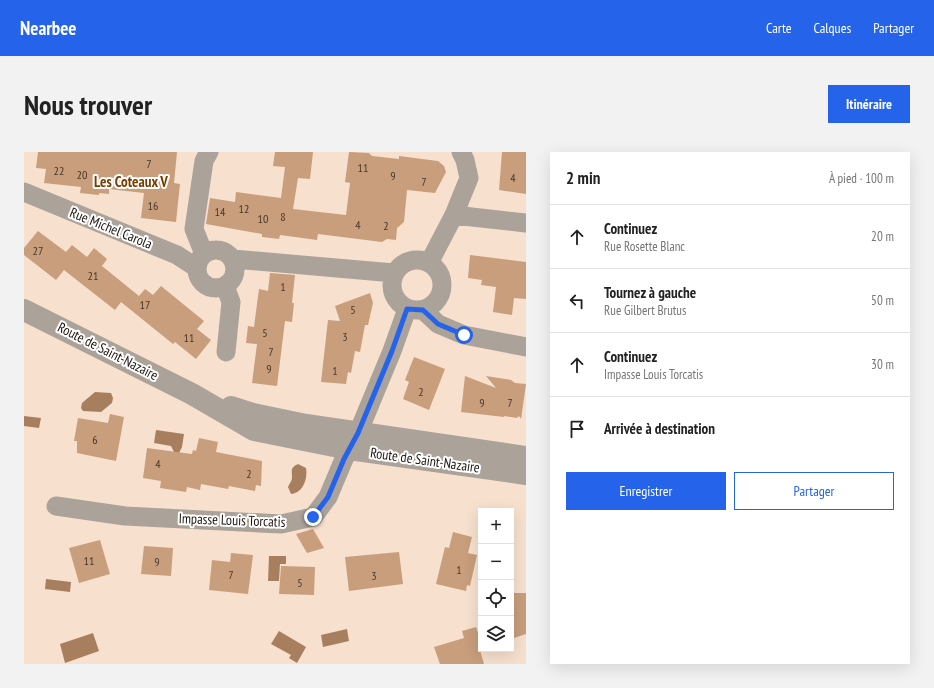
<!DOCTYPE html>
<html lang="fr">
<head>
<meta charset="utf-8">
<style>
  :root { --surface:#fff; --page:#f2f2f2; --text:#222; --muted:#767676; --line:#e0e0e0; --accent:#2563eb }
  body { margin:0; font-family:"PT Sans Narrow",sans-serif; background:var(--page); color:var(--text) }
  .controls { position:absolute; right:12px; bottom:12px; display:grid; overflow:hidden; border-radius:0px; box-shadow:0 4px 16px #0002 }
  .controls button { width:36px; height:36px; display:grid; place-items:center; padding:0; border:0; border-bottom:1px solid var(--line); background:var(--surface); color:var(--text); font:20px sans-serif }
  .stop { position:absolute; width:12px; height:12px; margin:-9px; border:3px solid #2563eb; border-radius:50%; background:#fff }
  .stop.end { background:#2563eb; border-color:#fff; box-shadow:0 1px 4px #0008 }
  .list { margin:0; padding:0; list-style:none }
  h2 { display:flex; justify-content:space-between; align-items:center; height:52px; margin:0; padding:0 16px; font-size:17px }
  h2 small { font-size:13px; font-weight:400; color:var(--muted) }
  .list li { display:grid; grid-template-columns:26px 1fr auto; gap:12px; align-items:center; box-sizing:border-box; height:64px; padding:0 16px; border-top:1px solid var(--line) }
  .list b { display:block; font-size:15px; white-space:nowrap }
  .list p { margin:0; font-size:13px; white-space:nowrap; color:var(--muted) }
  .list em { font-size:13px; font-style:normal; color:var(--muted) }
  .actions { display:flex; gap:8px; padding:12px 16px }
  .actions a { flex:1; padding:9px 0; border:1px solid var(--accent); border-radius:0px; text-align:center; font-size:14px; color:var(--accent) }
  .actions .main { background:var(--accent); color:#fff }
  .icon { flex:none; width:22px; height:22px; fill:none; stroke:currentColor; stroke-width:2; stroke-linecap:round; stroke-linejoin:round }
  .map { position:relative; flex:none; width:502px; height:512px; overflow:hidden; border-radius:0px }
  header { display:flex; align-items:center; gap:24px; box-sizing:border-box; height:56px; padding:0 20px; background:var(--accent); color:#fff }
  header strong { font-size:19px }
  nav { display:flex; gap:22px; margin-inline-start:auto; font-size:14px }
  .intro { display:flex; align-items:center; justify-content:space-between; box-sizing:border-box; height:96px; padding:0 24px }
  h1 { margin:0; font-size:28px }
  .button { padding:10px 18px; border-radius:0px; background:var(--accent); color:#fff; font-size:14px; font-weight:700 }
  main { display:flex; gap:24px; padding:0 24px }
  aside { flex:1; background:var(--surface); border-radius:0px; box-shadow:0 4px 16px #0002 }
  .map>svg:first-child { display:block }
</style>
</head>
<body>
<header>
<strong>Nearbee</strong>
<nav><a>Carte</a><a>Calques</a><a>Partager</a></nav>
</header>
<div class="intro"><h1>Nous trouver</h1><a class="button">Itinéraire</a></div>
<main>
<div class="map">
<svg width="502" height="512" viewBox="0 0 502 512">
  <rect width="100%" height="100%" fill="#f7e0ce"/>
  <path fill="#a87f5e" d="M71,240L87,241L89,246L88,251L77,260L59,259L57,256L58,251Z
    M0,264L17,266L15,276L0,274Z
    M132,278L160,282L158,295L155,301L150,300L147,294L130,291Z
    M274,312L282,316C284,327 279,341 267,342L264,335C265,332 268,329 268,326C268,318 266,316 274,312Z
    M245,404H262V412H256L255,429H244Z
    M22,427L47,430L46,440L21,437Z
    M323,477L325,489L299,495L297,483Z
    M255,479L282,495L273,511L265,506L267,503L247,492Z
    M69,481L75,499L41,511L36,492Z"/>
  <path fill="#c89e7c" d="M14,0H153L150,31L156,32L152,70L117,66L120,41L85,37V42L75,41V43L56,41L57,35L20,31L22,17L12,16Z
    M251,0H289L286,27L274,26L269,57L322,63L326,31L321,30L325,0L345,1L348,4L375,7V4L414,9L420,14L422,20L411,41L383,38L380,70L373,76L372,88L363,87L358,90L294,82L293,88L256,83L255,87L238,85V82L182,72L186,46L211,50L212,40L257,46L261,15L249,14Z
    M478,0H502V42L475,38Z
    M14,79L42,100L48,93L63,105L70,96L83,107L78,114L115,144L121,137L129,143L137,134L180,169L173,177L187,188L172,207L151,190L149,192L97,150L91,158L40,118L32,128L0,103V96Z
    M446,103L502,110V147L490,146L488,163L469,160L472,135L457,133L458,128L444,126Z
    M246,121L271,123L268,151H270L268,170L261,169L253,234L228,231L233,192L222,191L224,174L230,175L235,137L244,139Z
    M346,141L349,151L344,173H341L336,200L331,199L327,221L324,220L322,232L297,230L304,168L316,169L311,154Z
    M390,205L421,217L405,258L379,247L385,230L381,228Z
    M441,224L472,236L462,224L487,228L491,231L502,232L497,267L495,264L493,266L480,264V265L437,260Z
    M86,262L100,265L92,309L53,301V289H50L54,266L84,271Z
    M175,286L194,290L192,300L238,309L237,334L232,333L231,339L205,334L204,337L177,332L176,338L163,335L162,340L136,336L137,329L119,326L123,296L168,302L169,298L172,299Z
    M289,377L300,396L283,401L272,382Z
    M429,380L448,385L444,401L453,403L446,434L443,433L442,439L412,432L421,395L425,396Z
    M76,388L86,422L55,431L45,396Z
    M120,394L149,396L147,424L117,422Z
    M375,400L379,432L325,439L321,405Z
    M207,401L229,403L224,442L185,438L188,408L206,410Z
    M257,414L291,415L290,443L255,442Z
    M487,441H502V482L487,487Z
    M452,475L457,489L458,497L456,498L460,512H416L410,495L440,486L438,479Z"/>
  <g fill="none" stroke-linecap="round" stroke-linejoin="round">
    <path stroke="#aba29a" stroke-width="19" d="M0,40L153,103L173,116
      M430,63L502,71
      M173 117a19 19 0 1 1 38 0a19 19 0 1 1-38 0Z
      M180,102L170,77L180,9L185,0
      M209,107L370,121
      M368 133a25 25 0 1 1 50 0a25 25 0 1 1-50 0Z
      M405,111L430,63L445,26L441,8L437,0
      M201,134L207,150L202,200
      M399,158L414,172L440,183L502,195
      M32,354L101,364L257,372L289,365L304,345L320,307L334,281L368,199L383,157"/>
    <path stroke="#aba29a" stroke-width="22" d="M0,158L168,242L230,278L325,297L502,322
      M207,255L229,262L282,273L502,305"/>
  </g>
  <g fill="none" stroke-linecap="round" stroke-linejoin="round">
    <path stroke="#2563eb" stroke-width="5" d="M289,365L304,345L320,307L334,281L368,199L383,157L399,158L414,172L440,183"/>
  </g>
  <g text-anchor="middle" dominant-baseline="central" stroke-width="4" stroke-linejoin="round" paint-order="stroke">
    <g font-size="12" fill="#48372a">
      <text x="125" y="11">7</text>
      <text x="339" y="15">11</text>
      <text x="35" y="18">22</text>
      <text x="58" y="22">20</text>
      <text x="369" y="23">9</text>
      <text x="489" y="25">4</text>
      <text x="400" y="29">7</text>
      <text x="129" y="53">16</text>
      <text x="220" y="56">12</text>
      <text x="196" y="59">14</text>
      <text x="259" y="64">8</text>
      <text x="239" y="66">10</text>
      <text x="334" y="72">4</text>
      <text x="362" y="73">2</text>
      <text x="14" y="98">27</text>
      <text x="69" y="123">21</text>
      <text x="259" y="134">1</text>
      <text x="121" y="152">17</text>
      <text x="329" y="157">5</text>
      <text x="241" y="180">5</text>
      <text x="321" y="184">3</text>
      <text x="165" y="185">11</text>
      <text x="247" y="199">7</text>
      <text x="245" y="216">9</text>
      <text x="311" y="218">1</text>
      <text x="397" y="239">2</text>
      <text x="458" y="250">9</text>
      <text x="486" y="250">7</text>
      <text x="71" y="287">6</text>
      <text x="134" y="311">4</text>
      <text x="225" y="321">2</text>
      <text x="65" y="408">11</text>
      <text x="133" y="409">9</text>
      <text x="435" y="417">1</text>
      <text x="207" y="422">7</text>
      <text x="350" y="423">3</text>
      <text x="276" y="430">5</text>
    </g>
    <g font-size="14" fill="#1d150f" stroke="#fff">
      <text transform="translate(87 76) rotate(22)">Rue Michel Carola</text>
      <text transform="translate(84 199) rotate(27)">Route de Saint-Nazaire</text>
      <text transform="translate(401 308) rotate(8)">Route de Saint-Nazaire</text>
      <text transform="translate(208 368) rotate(2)">Impasse Louis Torcatis</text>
    </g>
    <g font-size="15" font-weight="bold" fill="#753e00" stroke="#fff">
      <text x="107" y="29">Les Coteaux V</text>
    </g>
  </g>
</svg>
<div class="controls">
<button>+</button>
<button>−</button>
<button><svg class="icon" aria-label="locate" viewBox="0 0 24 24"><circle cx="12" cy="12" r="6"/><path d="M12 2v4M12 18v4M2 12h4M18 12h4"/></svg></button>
<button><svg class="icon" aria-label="layers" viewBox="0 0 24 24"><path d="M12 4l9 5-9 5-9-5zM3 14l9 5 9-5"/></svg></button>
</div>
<div class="stop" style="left:440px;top:183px"></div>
<div class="stop end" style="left:289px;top:365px"></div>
</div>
<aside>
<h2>2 min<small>À pied · 100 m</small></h2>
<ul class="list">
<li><svg class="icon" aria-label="ahead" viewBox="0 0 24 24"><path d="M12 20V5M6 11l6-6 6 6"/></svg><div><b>Continuez</b><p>Rue Rosette Blanc</p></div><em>20 m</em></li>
<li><svg class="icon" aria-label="left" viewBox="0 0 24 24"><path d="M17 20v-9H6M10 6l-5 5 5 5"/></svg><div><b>Tournez à gauche</b><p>Rue Gilbert Brutus</p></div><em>50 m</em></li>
<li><svg class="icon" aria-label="ahead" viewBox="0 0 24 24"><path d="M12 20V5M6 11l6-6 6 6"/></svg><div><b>Continuez</b><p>Impasse Louis Torcatis</p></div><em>30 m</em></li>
<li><svg class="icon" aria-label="arrive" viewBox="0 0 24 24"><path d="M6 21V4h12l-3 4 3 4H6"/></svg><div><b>Arrivée à destination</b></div></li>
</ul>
<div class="actions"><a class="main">Enregistrer</a><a>Partager</a></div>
</aside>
</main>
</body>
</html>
